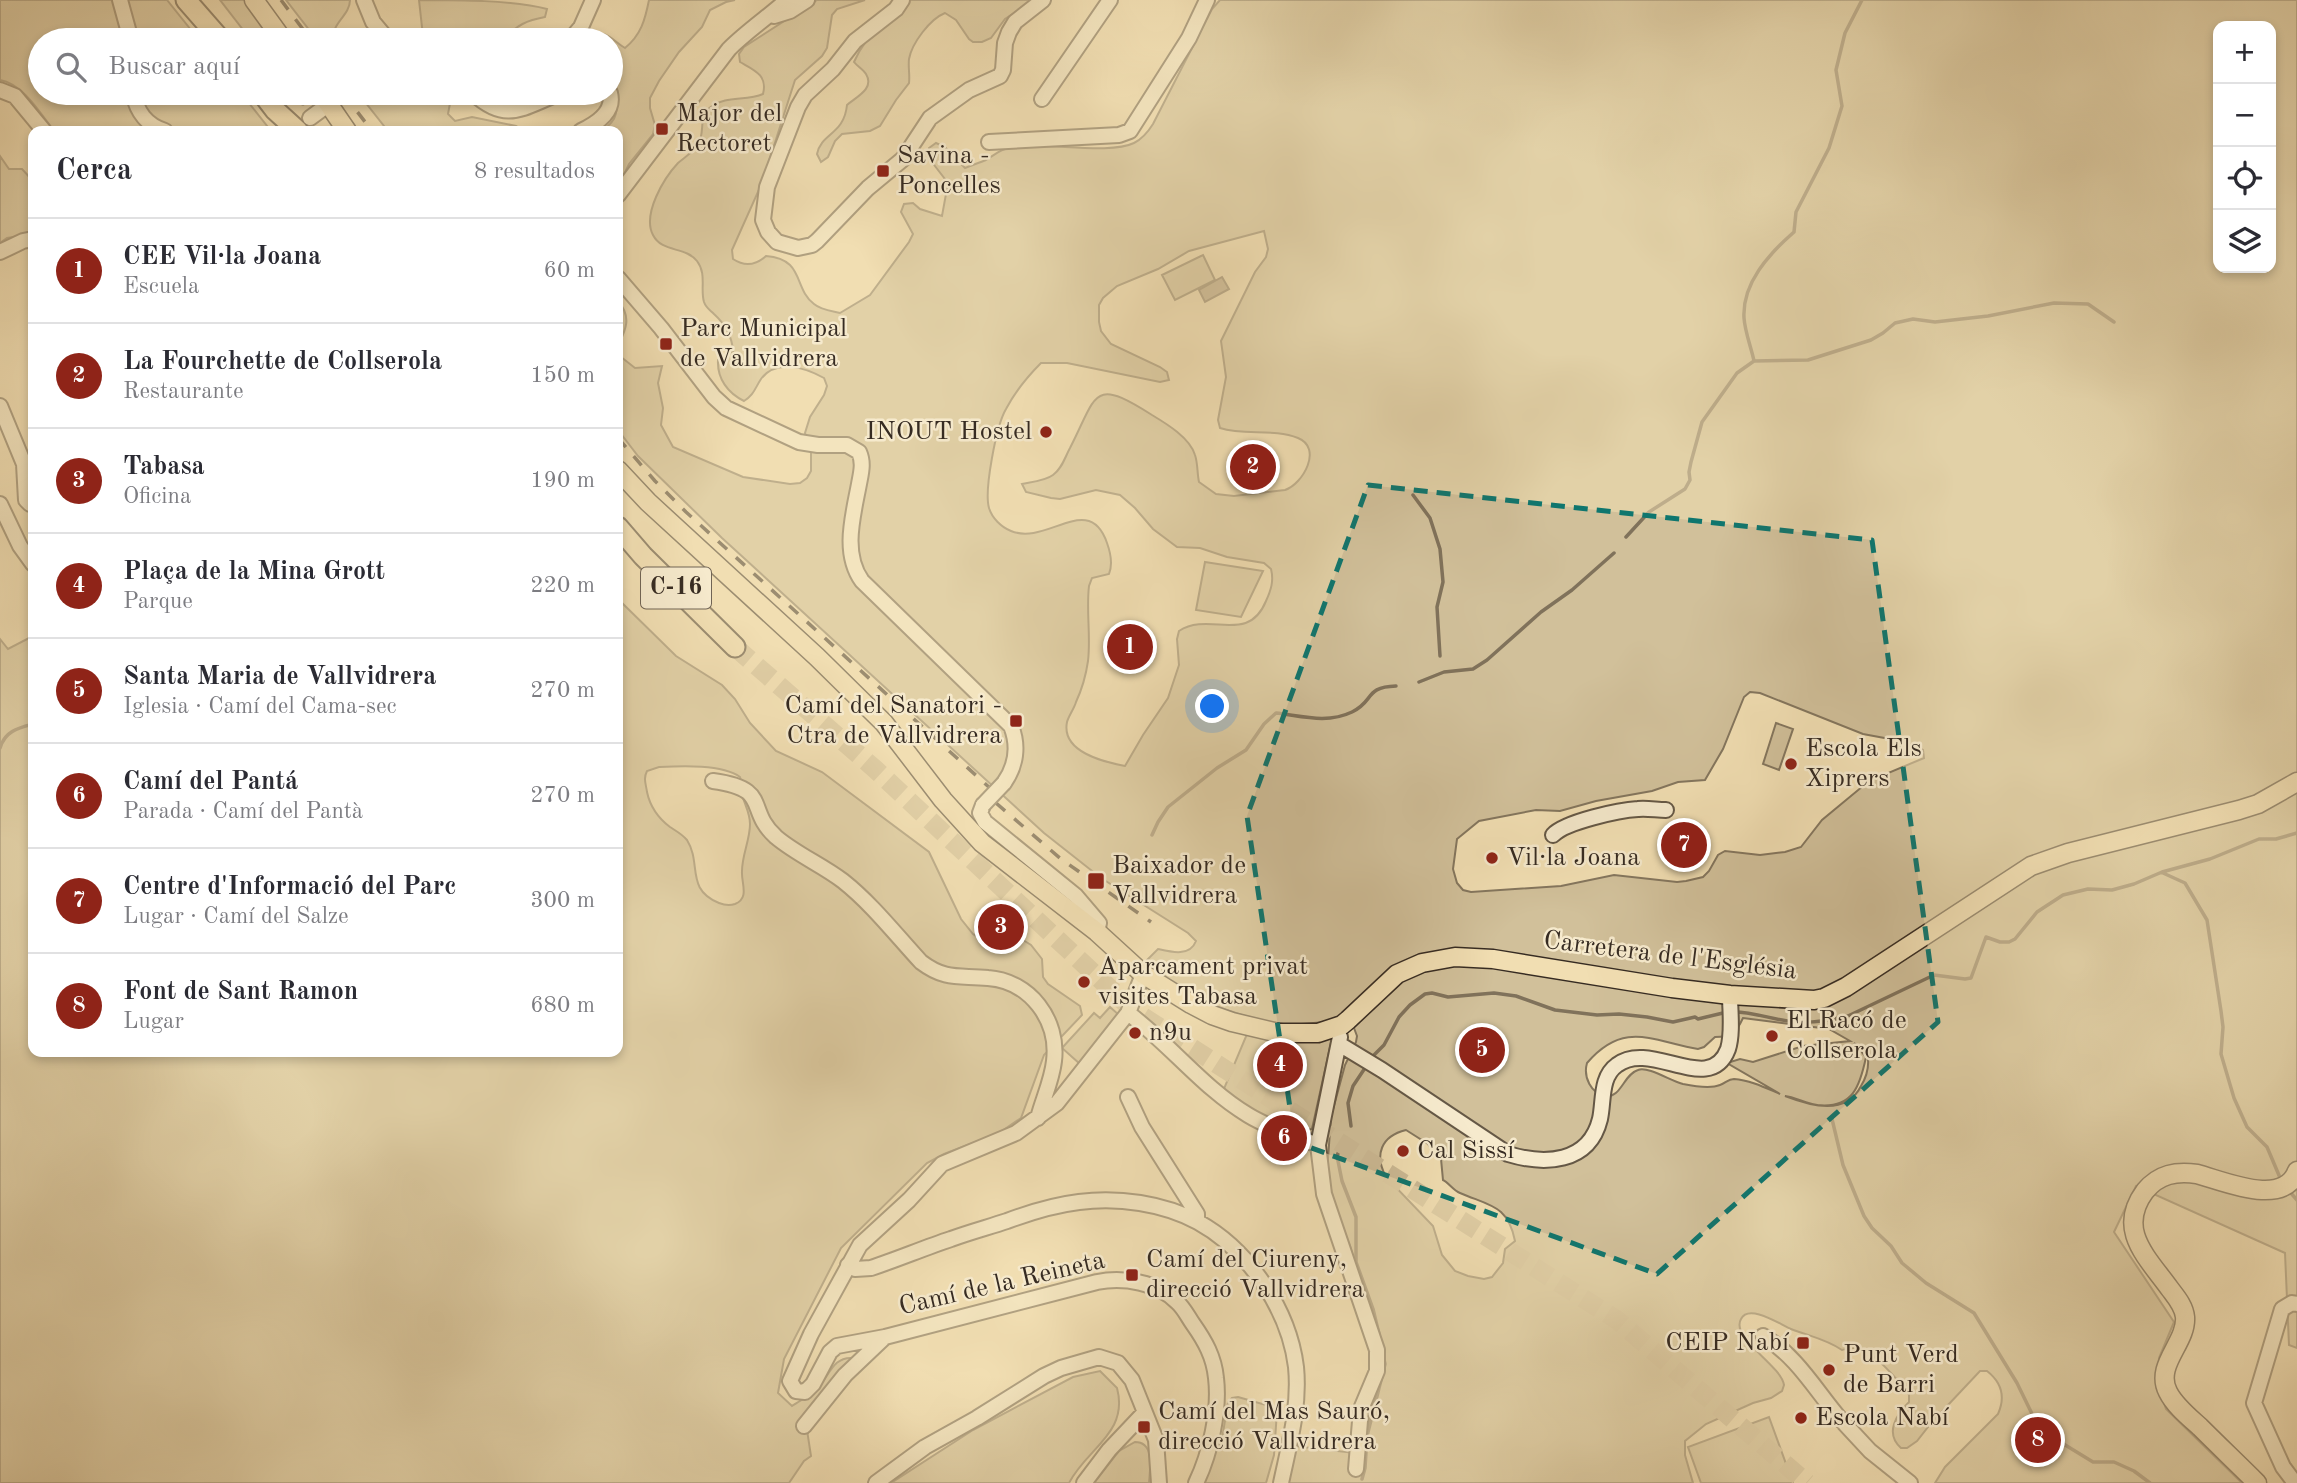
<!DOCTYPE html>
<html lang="es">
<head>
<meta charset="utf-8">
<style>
  :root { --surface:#fff; --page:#f7f7f7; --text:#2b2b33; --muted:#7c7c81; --line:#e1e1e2; --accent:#8f2418 }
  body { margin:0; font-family:"Old Standard TT",serif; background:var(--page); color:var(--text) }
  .controls { position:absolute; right:21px; top:21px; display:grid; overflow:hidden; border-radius:14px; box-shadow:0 4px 10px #0003 }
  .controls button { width:63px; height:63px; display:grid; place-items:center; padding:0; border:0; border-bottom:2px solid var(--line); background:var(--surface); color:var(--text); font:35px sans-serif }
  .you { position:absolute; left:1213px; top:707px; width:24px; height:24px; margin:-18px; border:5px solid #fff; border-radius:50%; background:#1a73e8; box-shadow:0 0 0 10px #1a73e833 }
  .badge { display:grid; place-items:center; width:46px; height:46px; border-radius:50%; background:var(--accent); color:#fff; font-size:23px; font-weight:700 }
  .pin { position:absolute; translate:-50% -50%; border:4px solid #fff; box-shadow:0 2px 7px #0006 }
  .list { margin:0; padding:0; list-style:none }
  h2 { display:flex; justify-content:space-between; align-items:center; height:91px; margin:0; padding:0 28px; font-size:30px }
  h2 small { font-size:23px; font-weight:400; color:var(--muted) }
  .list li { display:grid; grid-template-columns:46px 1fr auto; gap:21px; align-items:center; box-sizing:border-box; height:105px; padding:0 28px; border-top:2px solid var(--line) }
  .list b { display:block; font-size:26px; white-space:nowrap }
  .list p { margin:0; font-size:23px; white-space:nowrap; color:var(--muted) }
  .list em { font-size:23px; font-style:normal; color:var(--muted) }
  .icon { flex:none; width:38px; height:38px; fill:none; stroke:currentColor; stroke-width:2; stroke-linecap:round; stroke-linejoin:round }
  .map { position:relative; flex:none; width:2297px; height:1483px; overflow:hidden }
  .search { position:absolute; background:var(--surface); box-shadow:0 4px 10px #0003; left:28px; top:28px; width:595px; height:77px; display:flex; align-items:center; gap:18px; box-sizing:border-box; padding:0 24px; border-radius:38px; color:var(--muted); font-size:26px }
  .panel { position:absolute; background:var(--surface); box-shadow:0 4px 10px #0003; left:28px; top:126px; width:595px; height:931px; border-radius:14px }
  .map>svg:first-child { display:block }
</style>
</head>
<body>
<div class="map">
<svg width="2297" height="1483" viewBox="0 0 2297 1483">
  <rect width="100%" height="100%" fill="#f1deb2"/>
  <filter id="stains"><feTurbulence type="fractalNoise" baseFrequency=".00286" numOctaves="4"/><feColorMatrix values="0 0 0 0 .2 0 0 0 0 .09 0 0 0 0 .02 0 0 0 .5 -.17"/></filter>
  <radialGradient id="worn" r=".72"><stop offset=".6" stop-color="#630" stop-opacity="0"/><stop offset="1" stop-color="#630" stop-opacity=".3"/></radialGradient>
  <path fill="#d1c09a" stroke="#84765e" stroke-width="2" fill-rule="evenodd" d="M0,0H167L199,40H40V93H241L271,131H54C40,113 23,84 0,80Z
    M220,0H246L275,40H251Z
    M286,0H350C350,16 330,24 334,40H317Z
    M419,0C455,0 515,0 547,9L545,17C529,20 514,25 506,40H428L423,36Z
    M649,0H735L726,2L710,10L702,27L679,52L659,81L650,98V108L655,125L653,134L629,164L618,187V131H602C626,114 613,103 611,81C609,67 611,53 611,40H590L591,35C607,30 612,40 625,48C641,35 645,20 649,0Z
    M817,0H865L837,9L832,15L827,48L822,56L795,80L762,183L732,250L733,259C745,267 756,265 766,256C805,259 793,288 814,304C821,310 832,311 840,313L870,295L909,242L913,234L901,212L904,204L913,203L920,209L942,216L948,183L928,157L929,148L936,143L945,147L965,168C972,165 979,163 986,160C996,154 1002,148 1015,147C1046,142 1109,155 1134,143C1142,139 1148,132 1153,124L1212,9L1220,0H2297V1348L2289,1345L2285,1253L2136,1186L2114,1232L2174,1322L2159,1358L2157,1381L2166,1409L2242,1483H1935L1945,1467L1998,1414C2006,1396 2001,1382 1987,1371H1980L1932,1422L1917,1441L1907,1448H1901C1884,1433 1897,1414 1909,1402V1395C1902,1384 1872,1350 1859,1348C1854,1347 1847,1349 1842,1350C1826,1339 1809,1336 1791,1329C1781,1325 1749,1303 1741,1319C1730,1338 1781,1365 1784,1385L1782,1391L1771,1398L1753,1403L1706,1424L1685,1441V1455L1693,1483H1287L1294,1446L1363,1454L1382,1360L1350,1246L1336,1210L1327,1173L1331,1117L1345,1065L1356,1042L1357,1036L1354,1028L1325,1022L1290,1025L1257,1020L1203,1002L1164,980L1146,961L1158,949C1171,952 1190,957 1196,941L1188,933L1101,878L1044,833L722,538L638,456L618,430V349L621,357L635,368L662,366L658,383L663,408L661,425L673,447L743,477L790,484L800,483L807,478L811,471V453L805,433L810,417L824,395L827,386L824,378C806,368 776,358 761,379C755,388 754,395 744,401C728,393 717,379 718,360L733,351C732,336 725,324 714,314C710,310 706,308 704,302C700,289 707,274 697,261C685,246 662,253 653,235C642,214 664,178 678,163C685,157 693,152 698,145C706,132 697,115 712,106C726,96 747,101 763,94C768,75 754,70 740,62L739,54L744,47ZM2218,26H2271V268H2218ZM1264,231L1268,249L1266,257L1255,272L1221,341L1226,377L1218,420L1220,428C1245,436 1273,428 1298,438C1323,448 1303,484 1285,490L1234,496L1216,494L1199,482C1197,473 1198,464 1195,455C1190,438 1167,424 1152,415C1092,377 1098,393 1070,448C1065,457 1062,469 1053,475C1045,481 1032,482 1022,484L1026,492L1051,498L1060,499L1096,490L1120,495L1135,508L1153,529L1177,547L1200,548L1227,557L1264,563L1271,569C1274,581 1271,590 1266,601C1248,645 1210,611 1179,631L1177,639L1179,665L1168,698L1143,735L1125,766C1104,762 1061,752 1067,722C1069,715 1074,709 1076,702C1082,689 1086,675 1088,661C1091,636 1086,611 1089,586L1092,578L1109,574C1113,564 1111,554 1107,543C1089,491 1047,546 1011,531C1001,527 992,518 989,508C984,491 996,426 1006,409C1015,392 1027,377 1041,363H1067L1160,382L1169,380L1167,372L1160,367L1111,344L1101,331L1099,322V305L1103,298L1117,286L1158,269L1189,251ZM1750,692L1760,693L1863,734L1906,742L1923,750L1924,758L1869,781L1822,820L1801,847L1785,852L1760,855L1725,851L1718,855L1709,871L1703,877L1686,881L1677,882L1614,875L1561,886L1471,892L1463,890L1457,883L1453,869L1457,839L1479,821L1536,810L1560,811L1596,801L1652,791L1678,782L1705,780L1723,749L1744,697ZM1743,1018L1829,1029L1850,1041L1803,1046L1753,1062L1740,1059L1727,1063L1780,1094C1766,1088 1750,1080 1734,1079C1728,1079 1726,1083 1720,1085C1710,1089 1693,1086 1683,1084C1671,1081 1648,1066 1638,1070C1624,1074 1621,1098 1606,1096C1591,1094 1583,1077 1587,1063C1624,1020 1652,1041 1698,1049L1704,1047L1715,1037C1732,1037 1736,1033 1743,1018ZM1854,1043L1867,1053C1870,1065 1867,1076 1861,1086C1846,1116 1811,1106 1785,1096C1794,1097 1806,1103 1817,1105C1853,1109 1860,1086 1866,1057ZM1406,1130L1428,1144L1441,1159L1443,1180C1449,1183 1453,1190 1460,1193C1490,1206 1508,1205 1515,1241L1505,1249L1503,1263L1492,1277L1484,1279L1468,1276L1455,1271L1442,1255L1433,1226L1386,1177C1374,1155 1381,1136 1406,1130Z
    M910,0H1035L1005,19L991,38L982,42H973L969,39L956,20L945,13C930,19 912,43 909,59C908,67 910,75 909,83L896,100L880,126L870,131L842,134L835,141L828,157L821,162L817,154C821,133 844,135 847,105C856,97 875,89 866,74C863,69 857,66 854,62C860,48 869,36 881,26C891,17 902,12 910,0Z
    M290,93H313L314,95L310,101L303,105L298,103Z
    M358,93H449L451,98L448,114L455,121L472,117L516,126L524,131H388Z
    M0,156L9,169H22L33,181V234L7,238L0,243Z
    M1203,255L1215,280L1175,300L1162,275Z
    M618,301C632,317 626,329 618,346Z
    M1205,562L1263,571L1241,617L1196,610Z
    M618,599L676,656L722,685L735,699L750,723L776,751L822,772L929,852L961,919L973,934L988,944L997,947L1023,940L1031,945L1042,959L1043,977L1048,984L1080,1006L1082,1015L1044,1055L1021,1118L999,1133L944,1154L927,1163L841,1248L784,1359L778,1393L792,1406C799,1401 809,1396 816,1390C829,1378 832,1356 853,1358L807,1430L811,1456L804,1461L789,1483H0V639L8,649L33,636V1052H618ZM659,767C681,766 722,764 740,777C742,784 741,791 743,798C746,807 750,814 750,824C750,840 742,855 742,871C741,883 750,898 735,904C729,906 724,905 719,903C685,889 702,864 687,840C682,834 676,831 670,827C658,818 650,806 647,792C646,784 643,779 647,771Z
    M1776,723L1793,729L1779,770L1763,764Z
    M1110,1007L1119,1015L1080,1064L1062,1048L1094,1013L1100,1018Z
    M1247,1034L1332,1038L1312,1129L1288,1132L1223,1091Z
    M1100,1371L1117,1388C1129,1433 1087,1448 1069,1483H891L973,1430L1073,1377Z
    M1238,1397L1273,1407L1277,1411L1274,1455L1266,1483H1198L1222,1439L1228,1402L1232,1398Z
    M1769,1417L1793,1483H1701L1688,1447Z
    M1135,1442C1155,1442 1150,1469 1149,1483H1094L1119,1451Z"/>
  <path fill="#b1a181" stroke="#80725b" stroke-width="2" d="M1222,277L1229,289L1205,302L1199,290Z"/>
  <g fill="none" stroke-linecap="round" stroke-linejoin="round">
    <path stroke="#80725b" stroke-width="3.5" d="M1754,361L1808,360L1871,340L1883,333L1895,323L1913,319L1935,322L1988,316L2054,303L2088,304L2114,322
      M1413,495L1430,518L1440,549L1443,582L1437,607L1440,656
      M1626,537L1649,512L1685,489L1690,480L1689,472L1691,462L1702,422L1737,373L1754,361C1751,347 1745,332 1744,318C1742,283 1769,254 1794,232L1796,212L1829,148L1842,106L1836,70L1845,33L1862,0
      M1419,682L1444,672L1473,669L1487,660L1541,612L1572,590L1614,553
      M0,748C5,731 18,728 33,724
      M1152,835L1158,822L1168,807L1217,768L1246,750L1264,724L1276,713C1302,716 1327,724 1352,712C1375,701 1364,687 1396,686
      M2163,873L2185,883L2207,920L2221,1011L2223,1027L2221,1054L2234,1098L2247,1127L2267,1147L2281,1180
      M1734,1012C1756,1012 1776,1021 1797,1022C1814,1023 1832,1020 1848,1016L1934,975L1965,979L1971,978L1986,937L2000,942H2009L2015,939L2037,912L2063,895L2088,889L2112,890L2134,884L2162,872L2210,859L2259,839H2276L2297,833
      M1371,1058L1384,1045L1399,1017L1410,1005L1425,994L1432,993L1448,997L1494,993L1516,996L1555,1010L1597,1015L1619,1014L1647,1017L1673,1022L1695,1017L1698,1019L1723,1013
      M1832,1119L1843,1165L1864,1216L1872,1228L1891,1246L1902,1263L1926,1283L1974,1313L2017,1383L2034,1418L2044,1432L2093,1462H2114L2134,1471L2150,1483
      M1351,1126L1348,1103L1353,1086L1367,1065
      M1339,1151L1337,1156L1342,1181L1356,1217V1262L1373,1309L1379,1334
      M2290,1192L2297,1200
      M1362,1479L1365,1468L1367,1436L1385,1364L1383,1355"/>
    <path stroke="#ccba95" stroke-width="19" stroke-dasharray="19 10" stroke-linecap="butt" d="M735,647L875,769L1134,1011L1617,1320L1807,1483"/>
    <g stroke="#655846" stroke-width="18">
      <path id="minor" d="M120,0L131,40
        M364,0L373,22L388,40
        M902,0L896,9L855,41L833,69L805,95L798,107L767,187L763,220L768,232L777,242L798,248L812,245L817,241L868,188L903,159L930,118L969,90L1000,76L1003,70L1005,43L1009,32L1015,22L1043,0
        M774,16L790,11L807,0
        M570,40L581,27L593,0
        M0,90L15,96L44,131
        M133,93C137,112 146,125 165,131
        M473,93C508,125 524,106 561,93
        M1042,99L1110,0
        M310,118L329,104
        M581,131C596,124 615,112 610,93
        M989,142L1119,135L1130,131L1189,38L1207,0
        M618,195L729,49C747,31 768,17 787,0
        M0,252L23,241L33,239
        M618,278L661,328L714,397L726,408L799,442L818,445H847L859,452C864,463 861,473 859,484C853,516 842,553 862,581L1011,726C1019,746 1016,766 1004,783
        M0,406L24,464L26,500L30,504H33
        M0,504L20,546L33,564
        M713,781C772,789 745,809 776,837C796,854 822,865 843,881C872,904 896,935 921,962C946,981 960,975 988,978C1030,981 1059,1020 1054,1061C1052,1080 1043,1099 1038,1118
        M983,805L980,813L985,822L1076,896L1099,923L1097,932
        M1553,835C1565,822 1619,810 1638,809C1647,808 1657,810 1666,810
        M1143,974L1128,1013L1057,1103L1016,1133L942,1164L909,1200L860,1245L811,1334L790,1381L796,1391L805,1392L813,1384L830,1352L837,1346L885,1337L1097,1282C1123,1277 1158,1282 1177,1302C1184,1308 1188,1317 1193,1324C1205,1341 1214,1357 1216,1378C1220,1411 1210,1454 1196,1483
        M1128,1013C1170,1044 1203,1088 1248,1115C1269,1128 1295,1136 1318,1145
        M1340,1037L1318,1145L1324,1194L1377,1350V1371L1361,1409L1356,1469
        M1339,1044L1382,1070L1508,1154C1544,1165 1589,1164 1600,1119C1604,1101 1600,1077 1617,1065C1651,1039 1710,1097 1728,1049C1733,1033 1730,1011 1730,995
        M1128,1097L1142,1127L1197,1214V1221
        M848,1265L855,1269L871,1268C898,1259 924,1248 951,1239C970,1232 989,1227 1007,1221C1031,1212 1054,1205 1079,1202C1118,1197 1163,1203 1198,1222C1249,1250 1289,1310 1296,1367C1300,1407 1289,1445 1281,1483
        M1763,1336C1797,1356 1816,1391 1841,1420
        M1844,1423L1870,1451L1910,1483
        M804,1426L845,1375L885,1337
        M876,1483L925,1447L977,1418L1044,1376L1061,1368L1099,1357L1118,1363L1132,1380L1156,1440L1159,1483
        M1084,1483L1109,1450L1144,1413
        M2295,1483L2283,1467L2254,1403L2282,1309L2292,1303L2297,1304"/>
    </g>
    <g stroke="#362b22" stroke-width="21">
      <path id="major" d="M254,0L283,40
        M321,93L347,131
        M618,470L648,502L817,657L884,723L943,800L982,843L1097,932L1143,974L1191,1004L1212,1015L1232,1022L1278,1033H1318L1342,1025L1348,1020L1397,974L1422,963L1455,957L1493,959L1672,988L1730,995L1814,1000L1824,998L1846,987L2031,866L2068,853L2239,810L2258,804L2297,782
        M2257,1483C2238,1464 2219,1446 2200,1427C2189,1417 2175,1406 2168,1392C2154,1365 2187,1343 2185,1317C2184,1306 2176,1297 2170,1289C2147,1257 2116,1230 2145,1191C2159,1174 2176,1171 2197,1174C2224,1181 2284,1208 2297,1171"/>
    </g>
    <g stroke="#362b22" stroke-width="23">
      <path id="highway" d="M186,0L221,40
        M262,93L275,110L298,131
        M618,527L643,556L735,647"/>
    </g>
    <use href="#minor" stroke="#f6eacd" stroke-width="14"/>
    <use href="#major" stroke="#f1deb2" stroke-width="18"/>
    <use href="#highway" stroke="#f1deb2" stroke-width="19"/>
    <path stroke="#362b22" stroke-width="3.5" stroke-dasharray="12 12" stroke-linecap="butt" d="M281,0L311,40
      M343,93L372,131
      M618,438L655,481L686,512L991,789
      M996,803L1061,859L1151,922"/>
    <g stroke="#655846" stroke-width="18" stroke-linecap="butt">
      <path id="minor-bridge" d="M983,805L1004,783"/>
    </g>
    <use href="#minor-bridge" stroke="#f6eacd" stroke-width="14"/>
  </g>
  <path d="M0 0H2297V1483H0ZM1368,485L1872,540L1938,1022L1657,1274L1295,1142L1247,816Z" fill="#f1deb2" fill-opacity=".55" fill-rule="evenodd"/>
  <path fill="none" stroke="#0f766e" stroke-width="5" stroke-dasharray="14 9" stroke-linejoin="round" d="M1368,485L1872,540L1938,1022L1657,1274L1295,1142L1247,816Z"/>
  <g fill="#8f2418" stroke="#f6eacd" stroke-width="2.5">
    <rect x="655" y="122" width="14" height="14" rx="3.5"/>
    <rect x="876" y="164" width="14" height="14" rx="3.5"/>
    <rect x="659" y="337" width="14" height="14" rx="3.5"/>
    <circle cx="1046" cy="432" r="7"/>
    <rect x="1009" y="714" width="14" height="14" rx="3.5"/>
    <circle cx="1791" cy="764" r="7"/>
    <circle cx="1492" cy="858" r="7"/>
    <rect x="1087" y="872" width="18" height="18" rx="3.5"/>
    <circle cx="1084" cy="982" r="7"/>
    <circle cx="1135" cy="1033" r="7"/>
    <circle cx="1772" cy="1036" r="7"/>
    <circle cx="1403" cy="1151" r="7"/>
    <rect x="1125" y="1268" width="14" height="14" rx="3.5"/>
    <rect x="1796" y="1336" width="14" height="14" rx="3.5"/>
    <circle cx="1829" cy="1370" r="7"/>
    <circle cx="1801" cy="1418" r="7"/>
    <rect x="1137" y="1420" width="14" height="14" rx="3.5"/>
  </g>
  <g text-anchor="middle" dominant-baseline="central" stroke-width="5" stroke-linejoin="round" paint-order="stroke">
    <rect fill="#f6eacd" stroke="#706455" stroke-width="2" x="641" y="567.5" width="70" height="41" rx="5"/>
    <g font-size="24" font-weight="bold" fill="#362b22">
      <text x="676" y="588">C-16</text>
    </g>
    <g font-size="26" fill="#362b22" stroke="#f6eacd" text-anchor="start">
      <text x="676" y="114">Major del<tspan x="676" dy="30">Rectoret</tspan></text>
      <text x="897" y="156">Savina -<tspan x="897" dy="30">Poncelles</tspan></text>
      <text x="680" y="329">Parc Municipal<tspan x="680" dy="30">de Vallvidrera</tspan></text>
      <text x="1032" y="432" text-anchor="end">INOUT Hostel</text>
      <text x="1002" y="706" text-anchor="end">Camí del Sanatori -<tspan x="1002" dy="30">Ctra de Vallvidrera</tspan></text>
      <text x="1805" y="749">Escola Els<tspan x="1805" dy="30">Xiprers</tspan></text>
      <text x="1506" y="858">Vil·la Joana</text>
      <text x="1112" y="866">Baixador de<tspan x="1112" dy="30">Vallvidrera</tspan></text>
      <text x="1098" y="967">Aparcament privat<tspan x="1098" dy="30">visites Tabasa</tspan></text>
      <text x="1786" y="1021">El Racó de<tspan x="1786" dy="30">Collserola</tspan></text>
      <text x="1149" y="1033">n9u</text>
      <text x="1417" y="1151">Cal Sissí</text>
      <text x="1146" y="1260">Camí del Ciureny,<tspan x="1146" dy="30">direcció Vallvidrera</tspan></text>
      <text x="1789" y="1343" text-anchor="end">CEIP Nabí</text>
      <text x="1843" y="1355">Punt Verd<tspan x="1843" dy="30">de Barri</tspan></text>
      <text x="1158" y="1412">Camí del Mas Sauró,<tspan x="1158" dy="30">direcció Vallvidrera</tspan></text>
      <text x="1815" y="1418">Escola Nabí</text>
    </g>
    <g font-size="26" fill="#362b22" stroke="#f6eacd">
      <text transform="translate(1670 956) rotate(7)">Carretera de l'Església</text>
      <text transform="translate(1002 1284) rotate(-13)">Camí de la Reineta</text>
    </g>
  </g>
  <rect width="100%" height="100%" filter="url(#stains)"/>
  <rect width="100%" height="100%" fill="url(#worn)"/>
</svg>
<div class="controls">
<button>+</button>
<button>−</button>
<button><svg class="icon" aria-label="locate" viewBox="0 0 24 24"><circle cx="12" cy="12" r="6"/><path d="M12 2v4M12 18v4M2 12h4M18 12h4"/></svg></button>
<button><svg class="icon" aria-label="layers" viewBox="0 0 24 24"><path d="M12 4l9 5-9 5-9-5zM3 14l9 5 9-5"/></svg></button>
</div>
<div class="you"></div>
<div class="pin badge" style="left:1130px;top:647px">1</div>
<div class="pin badge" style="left:1253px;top:467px">2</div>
<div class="pin badge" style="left:1001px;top:927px">3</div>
<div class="pin badge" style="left:1280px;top:1065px">4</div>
<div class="pin badge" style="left:1482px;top:1050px">5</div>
<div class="pin badge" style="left:1284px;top:1138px">6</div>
<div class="pin badge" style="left:1684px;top:845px">7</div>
<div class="pin badge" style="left:2038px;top:1440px">8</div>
<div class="search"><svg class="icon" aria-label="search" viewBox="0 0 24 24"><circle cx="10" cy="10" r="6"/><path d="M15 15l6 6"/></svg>Buscar aquí</div>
<section class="panel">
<h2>Cerca<small>8 resultados</small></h2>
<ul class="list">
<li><span class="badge">1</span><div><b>CEE Vil·la Joana</b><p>Escuela</p></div><em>60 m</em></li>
<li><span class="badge">2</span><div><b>La Fourchette de Collserola</b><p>Restaurante</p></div><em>150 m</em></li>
<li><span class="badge">3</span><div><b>Tabasa</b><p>Oficina</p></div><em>190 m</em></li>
<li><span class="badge">4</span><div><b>Plaça de la Mina Grott</b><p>Parque</p></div><em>220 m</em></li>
<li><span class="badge">5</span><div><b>Santa Maria de Vallvidrera</b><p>Iglesia · Camí del Cama-sec</p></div><em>270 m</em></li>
<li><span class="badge">6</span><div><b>Camí del Pantá</b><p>Parada · Camí del Pantà</p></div><em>270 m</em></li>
<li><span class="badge">7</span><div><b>Centre d'Informació del Parc</b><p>Lugar · Camí del Salze</p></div><em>300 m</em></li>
<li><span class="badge">8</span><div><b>Font de Sant Ramon</b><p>Lugar</p></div><em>680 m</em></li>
</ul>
</section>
</div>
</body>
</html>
